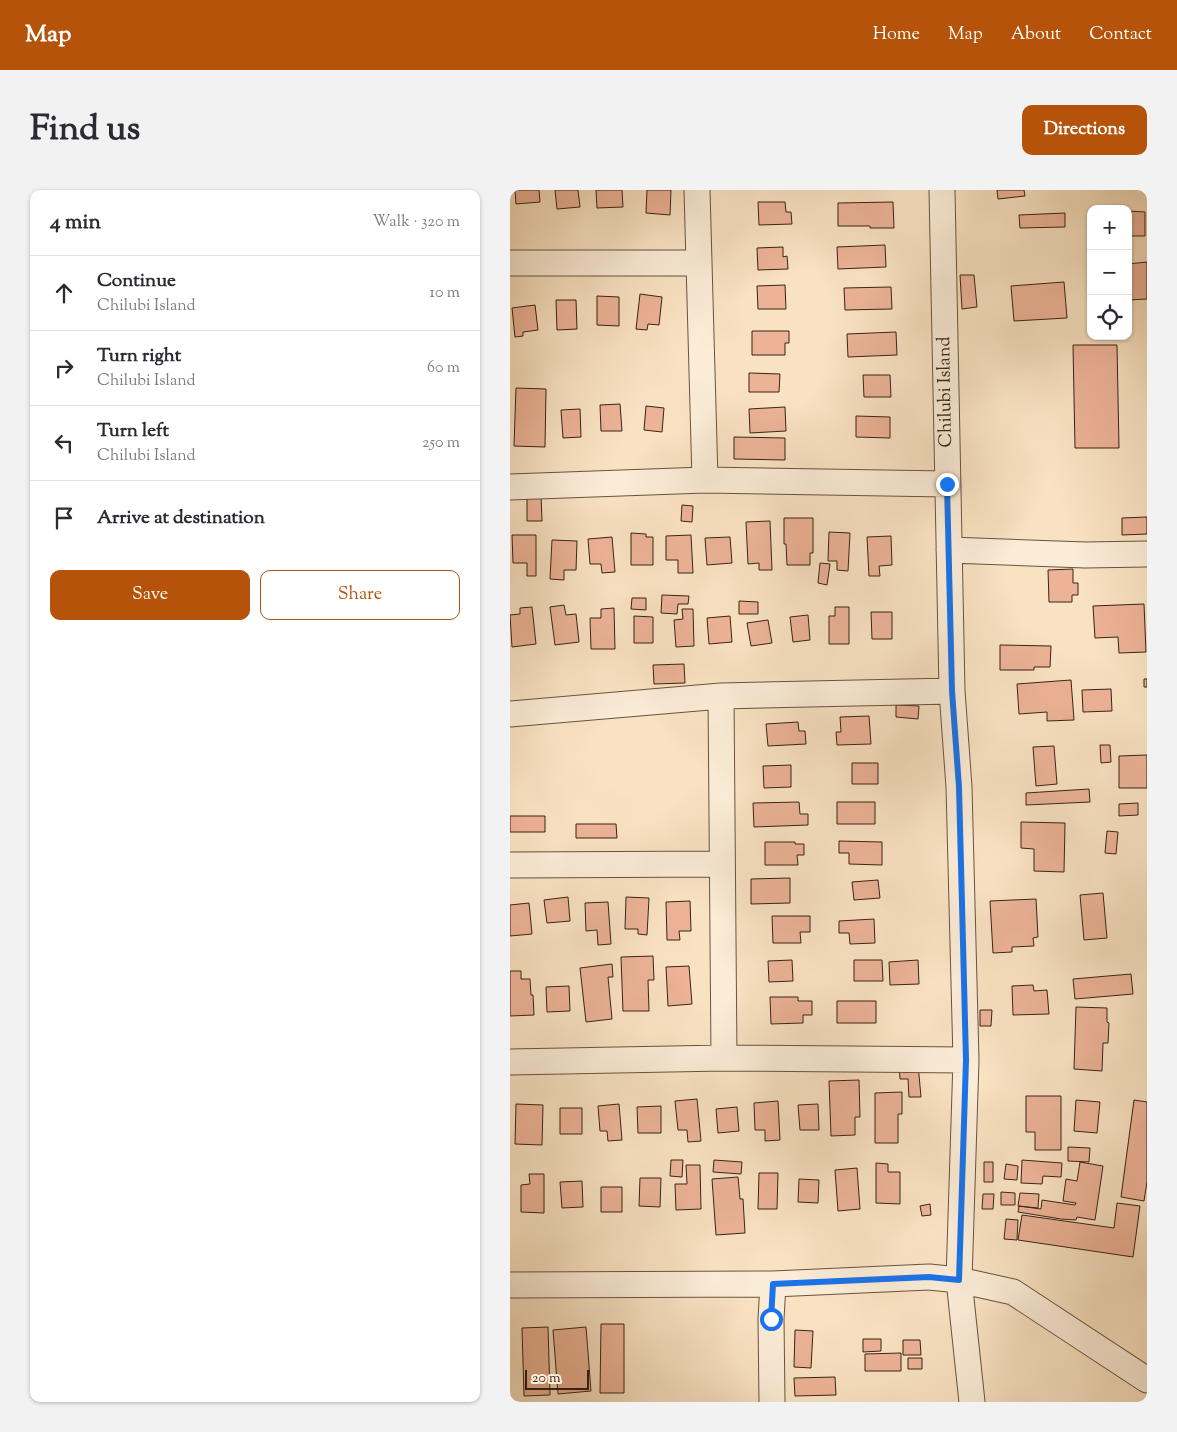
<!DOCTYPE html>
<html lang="en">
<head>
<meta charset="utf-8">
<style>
  :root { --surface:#fff; --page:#f2f2f3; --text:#2b2b33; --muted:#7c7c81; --line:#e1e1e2; --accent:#b45309 }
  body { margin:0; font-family:"Sorts Mill Goudy",serif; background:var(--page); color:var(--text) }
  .controls { position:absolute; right:15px; top:15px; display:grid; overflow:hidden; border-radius:10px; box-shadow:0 1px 4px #0004 }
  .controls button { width:45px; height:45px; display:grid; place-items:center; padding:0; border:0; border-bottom:1px solid var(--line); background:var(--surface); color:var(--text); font:25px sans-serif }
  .scale { position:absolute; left:15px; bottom:12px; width:64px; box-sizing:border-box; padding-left:5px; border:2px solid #382315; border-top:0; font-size:14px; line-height:18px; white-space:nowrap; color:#382315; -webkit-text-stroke:4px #fbecd7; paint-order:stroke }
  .stop { position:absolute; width:15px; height:15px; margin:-11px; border:4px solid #1a73e8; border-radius:50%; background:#fff }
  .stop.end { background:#1a73e8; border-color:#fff; box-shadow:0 1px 5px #0008 }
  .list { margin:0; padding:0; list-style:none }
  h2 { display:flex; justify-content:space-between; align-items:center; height:65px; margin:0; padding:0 20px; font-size:21px }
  h2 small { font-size:16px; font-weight:400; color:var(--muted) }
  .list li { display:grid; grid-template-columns:32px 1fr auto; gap:15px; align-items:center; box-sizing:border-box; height:75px; padding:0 20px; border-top:1px solid var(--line) }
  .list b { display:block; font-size:19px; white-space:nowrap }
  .list p { margin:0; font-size:16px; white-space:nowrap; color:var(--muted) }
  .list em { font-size:16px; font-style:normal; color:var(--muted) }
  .actions { display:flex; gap:10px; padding:15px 20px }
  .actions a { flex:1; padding:11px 0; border:1px solid var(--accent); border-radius:10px; text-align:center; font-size:18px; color:var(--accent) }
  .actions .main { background:var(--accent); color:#fff }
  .icon { flex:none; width:28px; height:28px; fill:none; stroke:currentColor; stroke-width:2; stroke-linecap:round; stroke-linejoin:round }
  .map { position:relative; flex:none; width:637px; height:1212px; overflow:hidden; border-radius:10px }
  header { display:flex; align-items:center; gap:30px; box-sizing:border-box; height:70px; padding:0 25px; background:var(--accent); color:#fff }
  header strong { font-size:24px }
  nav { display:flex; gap:28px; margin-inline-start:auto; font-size:18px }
  .intro { display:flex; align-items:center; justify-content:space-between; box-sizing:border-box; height:120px; padding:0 30px }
  h1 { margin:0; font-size:35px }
  .button { padding:12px 22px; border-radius:10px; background:var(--accent); color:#fff; font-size:18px; font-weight:700 }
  main { display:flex; gap:30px; padding:0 30px }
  aside { flex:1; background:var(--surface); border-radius:10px; box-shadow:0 1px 4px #0004 }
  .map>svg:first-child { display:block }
</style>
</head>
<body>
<header>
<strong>Map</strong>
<nav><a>Home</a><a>Map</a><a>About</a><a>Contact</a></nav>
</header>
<div class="intro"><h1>Find us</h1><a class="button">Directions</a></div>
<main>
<aside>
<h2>4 min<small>Walk · 320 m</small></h2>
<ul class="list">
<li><svg class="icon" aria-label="ahead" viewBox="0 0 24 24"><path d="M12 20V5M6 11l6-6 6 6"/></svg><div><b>Continue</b><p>Chilubi Island</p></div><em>10 m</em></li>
<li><svg class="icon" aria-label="right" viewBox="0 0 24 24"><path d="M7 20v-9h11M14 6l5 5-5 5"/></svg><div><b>Turn right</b><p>Chilubi Island</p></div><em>60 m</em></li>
<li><svg class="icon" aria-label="left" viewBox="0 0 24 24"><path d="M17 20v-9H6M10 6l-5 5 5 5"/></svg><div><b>Turn left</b><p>Chilubi Island</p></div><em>250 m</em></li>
<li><svg class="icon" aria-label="arrive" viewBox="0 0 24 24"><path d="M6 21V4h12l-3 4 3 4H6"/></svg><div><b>Arrive at destination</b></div></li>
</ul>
<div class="actions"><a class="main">Save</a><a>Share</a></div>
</aside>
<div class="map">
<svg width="637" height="1212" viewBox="0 0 637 1212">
  <rect width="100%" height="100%" fill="#f9e2c2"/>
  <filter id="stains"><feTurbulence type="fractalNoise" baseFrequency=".004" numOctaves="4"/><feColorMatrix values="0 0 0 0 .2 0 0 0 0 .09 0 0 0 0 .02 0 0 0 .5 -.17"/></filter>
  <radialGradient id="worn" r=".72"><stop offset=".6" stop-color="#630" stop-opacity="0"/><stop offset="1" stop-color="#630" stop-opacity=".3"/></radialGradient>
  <path fill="#edb397" stroke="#382315" d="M5,0H29L30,12L6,14Z
    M45,0H68L70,17L47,19Z
    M86,0H112L113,17L87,18Z
    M137,0H161L160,25L136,23Z
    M487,0H514L515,6L488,9Z
    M248,12H275L276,22H281L282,34L249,35Z
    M383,12L384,38H360V36H328V13Z
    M618,21L635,22V46H618Z
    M555,23V37L510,38L509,25Z
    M375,55L376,77L328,79L327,57Z
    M273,57V67L277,66L278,79L248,80L247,58Z
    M637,72V109L618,110V74Z
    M450,85H464L467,117L452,119Z
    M554,92L557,128L504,131L501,96Z
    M275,95L276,119H248L247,96Z
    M381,97L382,119L335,120L334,98Z
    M130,104L152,107L149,135L138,134L137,140L126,139Z
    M87,106L109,107V136L87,135Z
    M46,110H66L67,139L47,140Z
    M25,115L28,140L13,142V146L5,147L2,118Z
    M242,141H279V153H275V165H242Z
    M386,142L387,165L338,167L337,144Z
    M563,155H607L609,258H565Z
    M239,183L270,184L269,202H239Z
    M353,185H380L381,207H354Z
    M6,198L36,199L35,257L4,256Z
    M110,214L112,241H91L90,215Z
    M136,216L154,218L152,242L134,240Z
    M275,217L276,241L240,243L239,219Z
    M70,219L71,247L53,248L51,220Z
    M346,226L380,227V248L346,247Z
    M224,247L275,248V270L224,269Z
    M17,304H31L32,331H17Z
    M172,315L183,316L182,332L171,331Z
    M637,327V344L612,345V328Z
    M274,328H303V363H300V375H277L276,354H274Z
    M260,331L262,380H249V373L238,374L236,332Z
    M319,342L340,343L338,381L327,380V371H318Z
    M121,343L136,344V347H143V375H121Z
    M2,345H26V386H17V373H3Z
    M181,345L183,383H168V370H156V346Z
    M381,346L382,375L369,376L370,386H359L357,347Z
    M102,347L105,382L92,383L91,374H80L78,349Z
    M220,347L222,373L197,375L195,348Z
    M42,350L67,351L66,380H54V390L40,389Z
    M310,373L320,374L317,395L308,393Z
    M563,379V393H568V405H562V412H539L538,380Z
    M152,405L179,406L178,414H168L167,424L151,423Z
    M122,408H136V420L121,419Z
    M229,411L248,412V424H229Z
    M634,414L636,462L609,463L608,447L585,448L583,416Z
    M54,415L56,425L66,424L69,452L45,455L40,417Z
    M22,417L26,454L2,457L0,425L10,424V418Z
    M325,417H339V454H319V426H325Z
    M104,418L105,459H81L80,428H91V419Z
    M172,419H183L184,456L166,457L164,430L173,429Z
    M361,422H382V449H362Z
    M298,425L300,450L283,452L280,427Z
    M124,426L143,427V453H124Z
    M220,426L222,452L199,454L197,428Z
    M258,430L262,453L241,456L237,433Z
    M490,455L541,456L540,477H524V480H490Z
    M174,474L175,493L144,494L143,475Z
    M634,489H637V497H634Z
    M561,490L564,530L537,531V522L509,524L507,494Z
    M601,499L602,521L573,522L572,500Z
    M386,515L409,516L408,529L386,527Z
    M359,526L361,554L327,555L326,542H331L330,527Z
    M288,532L289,541H295L296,554L258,556L256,534Z
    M590,555H600L601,572L591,573Z
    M544,556L547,594L526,596L523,557Z
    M637,565V598H609V566Z
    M342,573H368V594H342Z
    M281,575V597L254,598L253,576Z
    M579,599L580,612L516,615V603Z
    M289,612L290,624H298V635L244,637L243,613Z
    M327,612H365V634H327Z
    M628,613V625L609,626V614Z
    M0,626H35V642H0Z
    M511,632L555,633L554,682L524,681V659L511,658Z
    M66,634H106L107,648H66Z
    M597,641L608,642L606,664L595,663Z
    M329,651L372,652V675L339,674V663H329Z
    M255,652H285V654H294V665H287L288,675H255Z
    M280,688V713L241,714V689Z
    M368,690L370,708L344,710L342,692Z
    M593,703L597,748L574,750L570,705Z
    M58,707L60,731L37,733L34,710Z
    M116,707L139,708L137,745L128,744V739H115Z
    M526,709L528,747L523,748L524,756L502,757V762L483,763L480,711Z
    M180,711L181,741H169L170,750H157L156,712Z
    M98,712L101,754L88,755L87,740L76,741L75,713Z
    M19,713L22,744L0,746V715Z
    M262,726H300V742H290L291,753H263Z
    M364,729L365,753L340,754L339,743H329V731Z
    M143,766L144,790H138L139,821H113L111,767Z
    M282,770L283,791L259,792L258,771Z
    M344,770H372L373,791H344Z
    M408,770L409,794L380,795L379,772Z
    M102,774L103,787H98L102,829L76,832L70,778Z
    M179,776L182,814L158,816L156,777Z
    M0,781H11V789H20L21,805H23L24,825L0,826Z
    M621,784L623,804L565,809L563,789Z
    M523,795L524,801L537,800L539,824L503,825L502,796Z
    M59,796L60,821L37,822L36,797Z
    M260,807H288V811H302V825H293V833L261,834Z
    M327,811H366V833H327Z
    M566,817L597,818V832L599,833L598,853H593L592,881L564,879Z
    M470,820H482L481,836H470Z
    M408,874L411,907H399L398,889H390L389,875Z
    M349,890L350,927H345V945L321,946L319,891Z
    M392,902V924H388V953H365V903Z
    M516,906H551V960H525V942H516Z
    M187,909L191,951L178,952L177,940H168L165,911Z
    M566,910L590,912L587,943L564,941Z
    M624,910L637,912V992L634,1011L611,1007Z
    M268,911L270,950L255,951V940H245L244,913Z
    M6,914L33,915L32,955L5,954Z
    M109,914L112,950L98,951L97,941H90L88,916Z
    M308,914L309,940H290L288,915Z
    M151,916V943H128L127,917Z
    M227,917L229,941L208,943L206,919Z
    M50,918H72V944H50Z
    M558,957L580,958L579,972L558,971Z
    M161,970H173L172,987L160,986Z
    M204,970L232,972L231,984L203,982Z
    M512,970L552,973L551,987L533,986L532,994L511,993Z
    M474,972H483V992H474Z
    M570,972L593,976L585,1030L567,1027L566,1030L551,1029L508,1022L509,1016L531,1019L532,1010L565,1015L566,1013L553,1011L556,989L567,991Z
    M366,973L378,974V982H390V1014L366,1013Z
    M496,974L508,976L507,990L494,989Z
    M176,975H190L191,1019L166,1020L165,994H177Z
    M347,978L350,1019L328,1021L325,980Z
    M249,983H268L267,1019H248Z
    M19,984H34V1023L11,1022V995L20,994Z
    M228,987L230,1009H233L235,1043L206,1045L202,989Z
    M130,988H151L150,1017L129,1016Z
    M289,989L309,990L308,1013L288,1012Z
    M72,991L73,1017L52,1018L50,992Z
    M91,997H112V1022H91Z
    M491,1002L505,1003V1015H491Z
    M510,1003L529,1004L528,1018L508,1016Z
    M473,1004H484L483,1019H472Z
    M607,1013L630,1016L623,1067L508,1050L512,1025L604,1038Z
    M420,1014L421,1025L412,1026L410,1016Z
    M496,1029L508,1030L507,1050L494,1049Z
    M91,1134H114V1203H90Z
    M38,1137L40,1205L14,1206L12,1138Z
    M76,1137L81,1201L48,1204L43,1140Z
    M285,1140L303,1141L301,1178L284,1177Z
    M353,1149H371V1161L353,1162Z
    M393,1150H410L411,1165H393Z
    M391,1163V1181H355V1164Z
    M398,1168H412V1179H398Z
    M325,1187L326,1205L285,1206L284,1188Z"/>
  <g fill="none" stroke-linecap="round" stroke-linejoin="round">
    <g stroke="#685340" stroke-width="27">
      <path id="minor" d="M187,0L195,290
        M432,0L442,501L449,597L456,870L449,1090L462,1212
        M0,73H189
        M0,297L195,290L437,294
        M439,360L575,365L637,364
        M211,506L214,868
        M0,524L211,506L442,501
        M0,675L212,674
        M0,872L214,868L456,870
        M0,1095L263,1094
        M262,1212L261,1129L263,1094L419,1087L449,1090L503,1102L637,1190"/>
    </g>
    <use href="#minor" stroke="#fbecd7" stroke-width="25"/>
  </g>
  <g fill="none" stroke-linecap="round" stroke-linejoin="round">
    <path stroke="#1a73e8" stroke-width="6" d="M261,1129L263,1094L419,1087L449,1090L456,870L449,597L442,501L437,294"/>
  </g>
  <g text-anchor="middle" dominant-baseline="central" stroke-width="5" stroke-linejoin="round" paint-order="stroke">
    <g font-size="18" fill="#382315" stroke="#fbecd7">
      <text transform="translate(436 202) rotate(-91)">Chilubi Island</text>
    </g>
  </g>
  <rect width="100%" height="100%" filter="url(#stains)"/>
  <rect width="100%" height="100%" fill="url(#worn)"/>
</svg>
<div class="controls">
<button>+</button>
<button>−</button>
<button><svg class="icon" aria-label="locate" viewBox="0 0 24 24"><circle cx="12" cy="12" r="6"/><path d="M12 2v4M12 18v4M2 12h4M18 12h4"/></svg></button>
</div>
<div class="scale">20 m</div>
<div class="stop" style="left:261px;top:1129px"></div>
<div class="stop end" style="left:437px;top:294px"></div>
</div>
</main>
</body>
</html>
